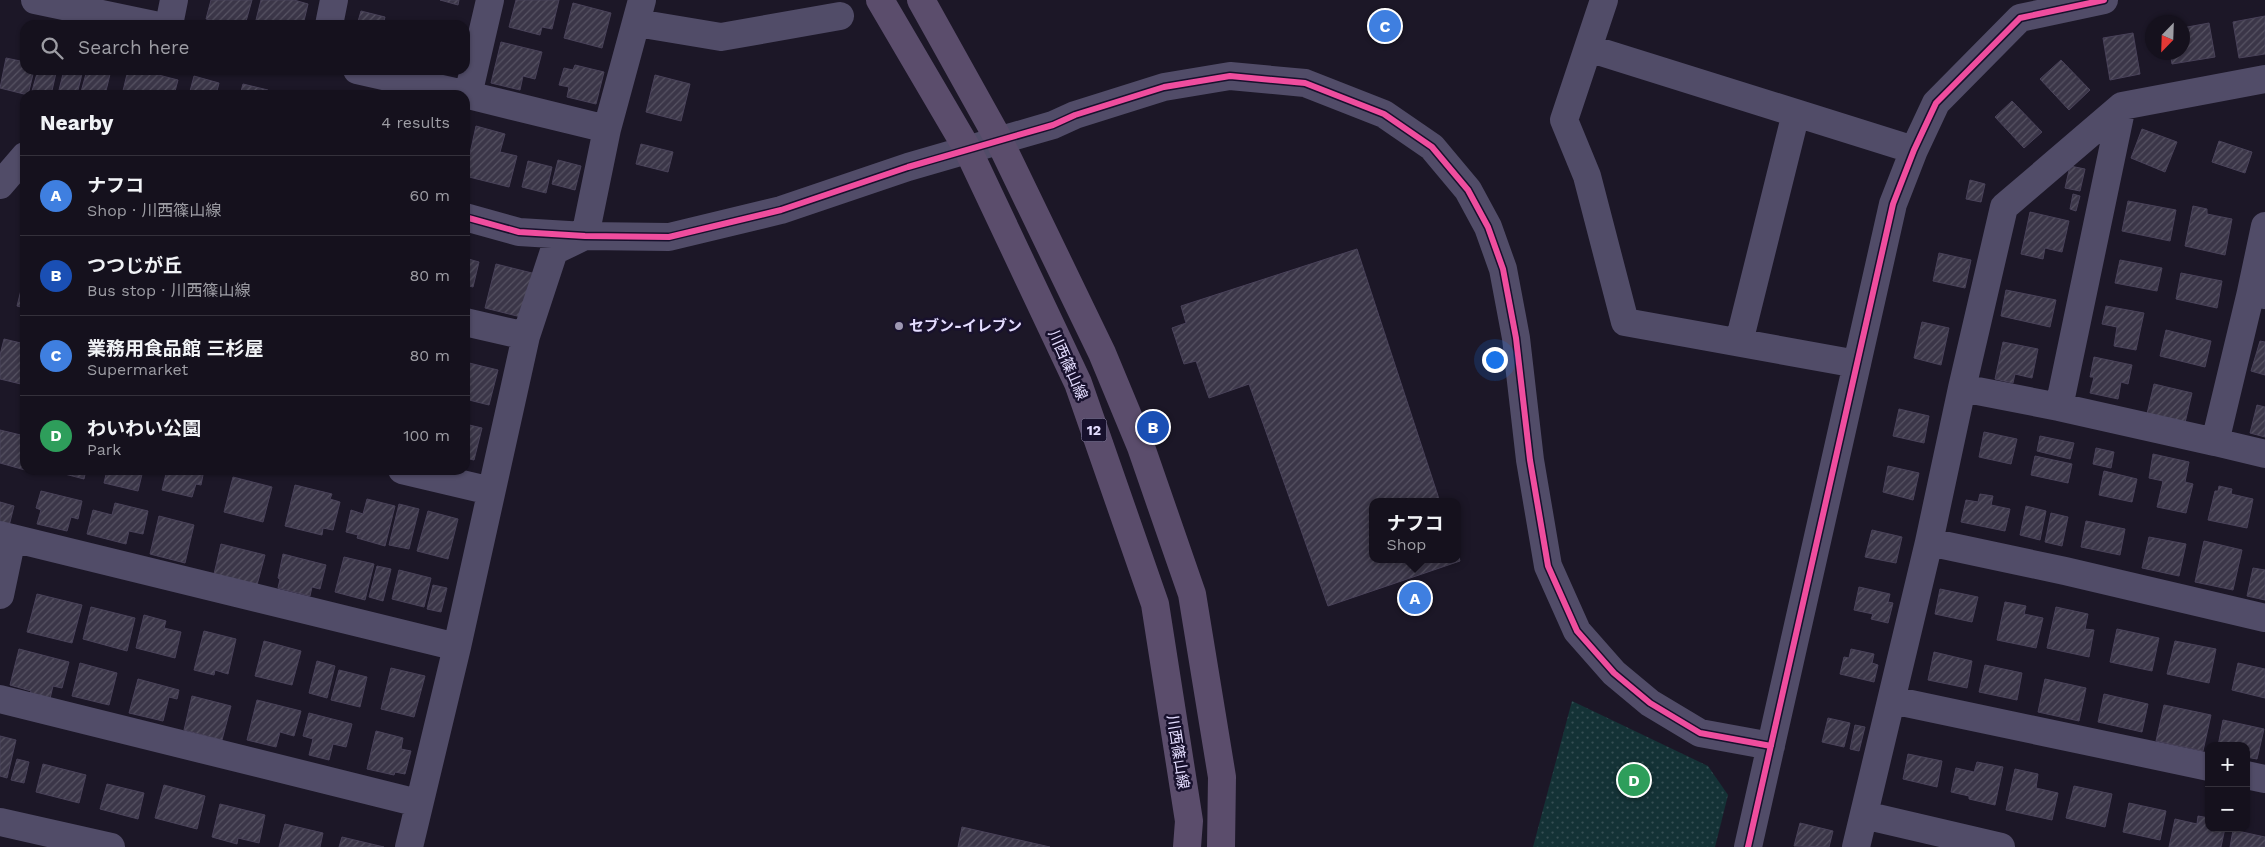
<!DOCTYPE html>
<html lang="en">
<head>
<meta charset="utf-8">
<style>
  :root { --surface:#15111d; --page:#221f2a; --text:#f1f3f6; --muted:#9d9da4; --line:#34313b; --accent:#9e98b3 }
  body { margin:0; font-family:"Work Sans","Noto Sans JP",sans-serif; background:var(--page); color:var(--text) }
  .controls { position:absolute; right:15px; bottom:15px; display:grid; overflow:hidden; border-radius:10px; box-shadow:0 1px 4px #0004 }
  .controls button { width:45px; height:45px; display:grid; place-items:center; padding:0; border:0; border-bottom:1px solid var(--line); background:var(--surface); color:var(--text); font:25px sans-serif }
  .compass { position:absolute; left:2145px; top:15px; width:45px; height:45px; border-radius:50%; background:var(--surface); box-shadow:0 1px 4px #0004; rotate:203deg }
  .you { position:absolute; left:1494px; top:359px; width:18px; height:18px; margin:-12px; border:4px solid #fff; border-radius:50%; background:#1a73e8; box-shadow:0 0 0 8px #1a73e833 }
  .badge { display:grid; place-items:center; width:32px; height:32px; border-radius:50%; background:var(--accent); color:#fff; font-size:16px; font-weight:700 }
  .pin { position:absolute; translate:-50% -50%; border:2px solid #fff; box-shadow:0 1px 5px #0006 }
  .popup { position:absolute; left:1369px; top:498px; width:92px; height:65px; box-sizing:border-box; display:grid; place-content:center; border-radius:10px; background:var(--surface); filter:drop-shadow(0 1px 4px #0005); font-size:16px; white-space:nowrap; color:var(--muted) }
  .popup b { font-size:19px; color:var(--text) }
  .popup::after { content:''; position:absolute; left:50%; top:100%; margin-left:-10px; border:10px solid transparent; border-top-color:var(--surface) }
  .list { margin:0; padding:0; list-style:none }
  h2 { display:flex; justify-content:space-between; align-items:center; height:65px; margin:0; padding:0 20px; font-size:21px }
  h2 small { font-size:16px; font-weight:400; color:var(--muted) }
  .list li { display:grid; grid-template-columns:32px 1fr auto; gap:15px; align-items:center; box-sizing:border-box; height:80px; padding:0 20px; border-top:1px solid var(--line) }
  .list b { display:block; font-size:19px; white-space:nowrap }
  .list p { margin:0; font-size:16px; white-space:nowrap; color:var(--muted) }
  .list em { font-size:16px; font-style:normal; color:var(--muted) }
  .icon { flex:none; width:28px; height:28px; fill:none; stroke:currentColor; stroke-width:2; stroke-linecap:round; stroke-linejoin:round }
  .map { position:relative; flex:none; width:2265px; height:847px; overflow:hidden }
  .search { position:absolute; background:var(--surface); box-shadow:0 1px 4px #0004; left:20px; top:20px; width:450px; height:55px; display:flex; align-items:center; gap:12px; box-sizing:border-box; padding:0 18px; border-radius:15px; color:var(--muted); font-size:19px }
  .panel { position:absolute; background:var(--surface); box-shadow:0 1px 4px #0004; left:20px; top:90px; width:450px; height:385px; border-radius:15px }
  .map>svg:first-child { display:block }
</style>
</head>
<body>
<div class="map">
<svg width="2265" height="847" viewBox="0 0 2265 847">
  <defs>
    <pattern id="park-dots" width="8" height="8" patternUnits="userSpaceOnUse" patternTransform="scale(1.25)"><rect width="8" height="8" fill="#143236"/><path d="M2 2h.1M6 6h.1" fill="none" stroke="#364f54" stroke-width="1.8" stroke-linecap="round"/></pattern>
    <pattern id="building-hatch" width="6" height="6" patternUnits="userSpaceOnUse" patternTransform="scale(1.25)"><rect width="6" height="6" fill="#3b3648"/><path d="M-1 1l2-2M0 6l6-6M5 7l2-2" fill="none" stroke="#575363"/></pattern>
  </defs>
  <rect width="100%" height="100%" fill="#1c1727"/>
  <path fill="url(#park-dots)" d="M1572,701L1708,766L1728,795L1715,847H1533Z"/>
  <path fill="url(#building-hatch)" stroke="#494259" d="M211,0H252L245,25H232L206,19Z
    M261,0H294L308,4L303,25H277L256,20Z
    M440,0H459L458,5Z
    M516,0H559L552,29L542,27L540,35L509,27Z
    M573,3L611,13L602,48L564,38Z
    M361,11L385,17L383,25H357Z
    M2265,16V54L2239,58L2233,22Z
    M2209,23L2215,57L2172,64L2170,52H2182V28Z
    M2133,33L2140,74L2110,80L2103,38Z
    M501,42L542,52L535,79L523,76L520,90L491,83Z
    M6,58L25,62V70H34L28,95L0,88Z
    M2061,60L2090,90L2069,110L2040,79Z
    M575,65L604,72L596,104L567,97L569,87L559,85L564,68L573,70Z
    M38,70L56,73L51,95L32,91Z
    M64,70H83L77,94L59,90Z
    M87,70H111L105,95L81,92Z
    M128,70H147V72L178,80L174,95H122Z
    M655,75L690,84L681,121L646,112Z
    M194,76L219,83L216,95H189Z
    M243,84L268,90L266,95H240Z
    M2012,101L2042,132L2024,148L1995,117Z
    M476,126L505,134L500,152L517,156L509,187L465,176Z
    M2142,129L2177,142L2165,172L2131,158Z
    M2219,141L2252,152L2245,173L2212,162Z
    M641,144L673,152L668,172L636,164Z
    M558,160L581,166L575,190L552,184Z
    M528,161L552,167L546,193L522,187Z
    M2070,166L2085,169L2080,191L2065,188Z
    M1970,180L1985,184L1981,202L1966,199Z
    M2073,194L2080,196L2076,211L2070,209Z
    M2128,201L2176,210L2170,241L2122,231Z
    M2193,206L2207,209V214L2232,219L2225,255L2185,246Z
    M2030,212L2069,221L2062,252L2045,248L2043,259L2021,254Z
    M1357,249L1440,502H1372V559H1458V554L1460,561L1328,606L1249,384L1209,398L1196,361L1184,364L1172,328L1186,323L1181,306Z
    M1939,253L1971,260L1965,288L1933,281Z
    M465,258L479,262L473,287L465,285Z
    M2120,260L2162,268L2157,291L2115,283Z
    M496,264L536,274L525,318L485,308Z
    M2181,273L2222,281L2217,308L2176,299Z
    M25,274V308L17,306Z
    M2006,290L2056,300L2050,327L2001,316Z
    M2106,306L2144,313L2136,350L2114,346L2117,327L2102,324Z
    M1922,322L1949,328L1941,365L1914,358Z
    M2166,330L2211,341L2205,367L2160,356Z
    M4,339L25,344V385L0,379V355Z
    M2260,341L2265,342V375L2251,371Z
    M2003,342L2038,349L2032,378L2015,374L2013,383L1995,379Z
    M2094,357L2132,365L2128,384L2121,382L2118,399L2090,393L2094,377H2090Z
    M465,362L498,370L489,405L465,399Z
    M2154,384L2192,393L2184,427L2146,418Z
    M2257,405L2265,407V437L2250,433Z
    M1899,409L1929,416L1924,443L1893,436Z
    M465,424L482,428L474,460L465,458Z
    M0,430L25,436V470L0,463Z
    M1984,432L2017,439L2011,464L1979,457Z
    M2040,436L2074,443L2070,459L2037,451Z
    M2096,448L2114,452L2111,468L2093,464Z
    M2153,454L2189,462L2185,482L2193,484L2186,513L2157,507L2163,481L2149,478Z
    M2035,456L2072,464L2068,483L2031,475Z
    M1888,466L1919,473L1913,500L1883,492Z
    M58,470H86L84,479L57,472Z
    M107,470H143L138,491L104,483Z
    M167,470H204L201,485L196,484L192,497L162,490Z
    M2104,471L2137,479L2132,502L2099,495Z
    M233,477L272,487L263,522L224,512Z
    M295,485L332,494L330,499L340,502L333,530L323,528L322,535L285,526Z
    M2219,486L2232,489L2231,494L2253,499L2247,528L2208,520L2215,491H2218Z
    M41,491L82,501L78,519L71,517L67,531L37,524L41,510L36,508Z
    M1980,494L1993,496L1991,505L2010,509L2005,531L1961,522L1966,500L1978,502Z
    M367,499L395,506L385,546L357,538L358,535L346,532L351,510L363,514Z
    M0,502L14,506L8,530L0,528Z
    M115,503L148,511L143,534L129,531L126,544L87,534L93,510L112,515Z
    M399,504L419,509L409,549L389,545Z
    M2026,506L2046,511L2040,540L2020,535Z
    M428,511L458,519L448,559L417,551Z
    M2051,513L2068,517L2062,546L2045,542Z
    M159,516L194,525L185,563L150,554Z
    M2086,521L2125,529L2120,555L2081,547Z
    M1872,530L1902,537L1896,563L1865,557Z
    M2149,537L2186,544L2179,576L2142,568Z
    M2204,541L2242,550L2233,590L2195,582Z
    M221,544L265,555L257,585L214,574Z
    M283,554L326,565L320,589L312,587L310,596L278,588L280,579L278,578Z
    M344,557L374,564L365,600L335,592Z
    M377,566L391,569L383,601L369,597Z
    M2253,568L2265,570V600L2247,596Z
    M399,570L431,578L424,607L392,599Z
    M433,585L447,588L441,612L427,609Z
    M1859,587L1890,594L1888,602L1893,603L1888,623L1871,619L1873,614L1854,610Z
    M1940,589L1978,597L1972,622L1935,614Z
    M37,594L82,605L72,643L27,632Z
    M2005,602L2026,606L2024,614L2043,618L2036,648L1997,640Z
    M91,607L135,618L127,651L83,639Z
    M2056,607L2088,614L2085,629L2094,630L2089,657L2047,648Z
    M144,615L166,621L164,628L181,632L175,658L136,648Z
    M2117,629L2159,638L2152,671L2110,662Z
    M204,631L236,639L228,674L215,670L214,675L194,670Z
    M264,641L301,651L292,685L255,676Z
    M2175,641L2216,649L2209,683L2167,674Z
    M19,649L69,662L62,688L53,686L49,703L29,697L31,691L10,685Z
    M1851,649L1874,654L1872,663L1878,665L1874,682L1840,674L1844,657L1849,658Z
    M1934,652L1972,661L1967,688L1928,680Z
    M317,661L335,666L327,698L309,693Z
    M80,663L117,673L109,705L72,696Z
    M2238,663L2265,669V698L2232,690Z
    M1985,665L2022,673L2017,700L1979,692Z
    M391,668L425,676L414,717L381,709Z
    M339,670L367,677L360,707L331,700Z
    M138,679L179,690L177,699L169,697L163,721L129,713Z
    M2045,679L2086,688L2079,721L2038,712Z
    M2104,694L2148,704L2142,732L2098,722Z
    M192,696L231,706L222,740L184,730Z
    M257,700L301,711L294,736L280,732L276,747L247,740Z
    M2164,705L2211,715L2203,751L2156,741Z
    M309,713L352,724L346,747L333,744L329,760L309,755L313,739L303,736Z
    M1828,718L1850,723L1844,747L1822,742Z
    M2223,720L2264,729L2257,759L2246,757V746H2218Z
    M1855,725L1865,727L1859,751L1850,749Z
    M376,731L403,738L401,749L411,751L405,774L395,772L394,775L367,769Z
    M0,736L16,740L7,778L0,776Z
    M1908,754L1942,761L1937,787L1903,779Z
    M17,759L29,762L24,783L11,780Z
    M1977,762L2003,767L1995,805L1969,799V796L1951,792L1956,768L1974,772Z
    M43,764L86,775L79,803L36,792Z
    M2015,769L2038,774L2036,788L2058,793L2052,820L2006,810Z
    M107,784L144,793L138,819L100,809Z
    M164,785L205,796L197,829L155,818Z
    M2074,786L2112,794L2105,827L2066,818Z
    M2129,803L2166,811L2160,840L2123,832Z
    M220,804L265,815L259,843L238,838L237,844L212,837Z
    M2198,816L2209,818V828H2225L2221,847H2169L2175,819L2197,824Z
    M1800,823L1833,831L1829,847L1794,846Z
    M285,824L323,833L320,847H279Z
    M962,827L1050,847H958Z
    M2233,830L2265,837V847H2230Z
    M342,837L384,847H339Z"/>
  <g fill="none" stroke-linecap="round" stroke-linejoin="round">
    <path stroke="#514c68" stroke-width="28" d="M35,0L154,25
      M1604,0L1564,120L1587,176L1625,322L1857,364
      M637,23L721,37L840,16
      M169,25L174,0
      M329,25L334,0
      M1588,48L1914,150
      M357,70L468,95L490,0
      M468,95L607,129
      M0,185L25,156
      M465,217L519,232L585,236L669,237L781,210L908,167L1053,125L1075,115L1164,87L1230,76L1305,83L1384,114L1432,147L1468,190L1488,227L1503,269L1516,338L1530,460L1548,566L1577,631L1614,673L1650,703L1700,733L1771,746
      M2251,292L2265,226
      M2265,295L2251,292L2215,442L2265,454
      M465,322L526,336
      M1739,342L1796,113
      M1962,388L2059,407L2215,442
      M2059,407L2122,106
      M402,470L491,491
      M0,535L457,647
      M1929,542L2065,571L2265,618
      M0,595L12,538
      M0,699L418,803
      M1892,700L2209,767
      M2246,775L2265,779
      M1864,815L2001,847
      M0,822L111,847
      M409,847L457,647L526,336L554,251L585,236L607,129L642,0
      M1748,847L1893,204L1914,150L1936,103L2020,18L2104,0
      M1856,847L1929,542L1962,388L2004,207L2122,106L2265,79"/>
    <path stroke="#5b4d6c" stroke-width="28" d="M880,0L968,150L1078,383L1155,604L1189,821L1187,847
      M921,0L999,140L1102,353L1141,447L1192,594L1222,777L1221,847"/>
    <g stroke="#18112d" stroke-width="9">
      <path id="cycleway" d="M465,217L519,232L585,236L669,237L781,210L908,167L1053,125L1075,115L1164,87L1230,76L1305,83L1384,114L1432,147L1468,190L1488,227L1503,269L1516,338L1530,460L1548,566L1577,631L1614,673L1650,703L1700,733L1771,746
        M1748,847L1893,204L1914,150L1936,103L2020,18L2104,0"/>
    </g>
    <use href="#cycleway" stroke="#ef4d9e" stroke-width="6"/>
  </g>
  <circle fill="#9e98b3" stroke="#18112d" stroke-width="2" cx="899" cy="326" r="5"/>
  <g text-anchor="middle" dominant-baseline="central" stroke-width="5" stroke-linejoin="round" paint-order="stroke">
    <rect fill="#18112d" stroke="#a7a0c0" stroke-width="1" x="1081.5" y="418.5" width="25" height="23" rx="4"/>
    <g font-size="14" font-weight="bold" fill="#e4ddff">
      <text x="1094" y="430">12</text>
    </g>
    <g font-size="15" font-weight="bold" fill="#e4ddff" stroke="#18112d" text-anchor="start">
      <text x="909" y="326">セブン-イレブン</text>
    </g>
    <g font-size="15" fill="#e4ddff" stroke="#18112d">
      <text transform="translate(1068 365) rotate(66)">川西篠山線</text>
      <text transform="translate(1178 752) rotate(81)">川西篠山線</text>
    </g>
  </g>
</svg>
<div class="controls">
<button>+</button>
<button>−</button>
</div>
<svg class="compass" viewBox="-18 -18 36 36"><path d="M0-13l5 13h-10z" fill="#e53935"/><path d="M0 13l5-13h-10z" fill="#9d9da4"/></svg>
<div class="you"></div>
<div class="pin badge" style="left:1415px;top:598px;background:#3f7fe0">A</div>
<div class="popup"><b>ナフコ</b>Shop</div>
<div class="pin badge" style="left:1153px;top:427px;background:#1a4fb4">B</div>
<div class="pin badge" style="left:1385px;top:26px;background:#3f7fe0">C</div>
<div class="pin badge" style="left:1634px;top:780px;background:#2e9e5b">D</div>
<div class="search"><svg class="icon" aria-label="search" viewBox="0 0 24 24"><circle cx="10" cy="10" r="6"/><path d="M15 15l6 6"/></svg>Search here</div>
<section class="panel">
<h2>Nearby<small>4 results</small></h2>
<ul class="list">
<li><span class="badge" style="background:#3f7fe0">A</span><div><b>ナフコ</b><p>Shop · 川西篠山線</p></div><em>60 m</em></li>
<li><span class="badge" style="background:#1a4fb4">B</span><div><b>つつじが丘</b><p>Bus stop · 川西篠山線</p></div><em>80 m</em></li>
<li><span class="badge" style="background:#3f7fe0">C</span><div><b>業務用食品館 三杉屋</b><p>Supermarket</p></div><em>80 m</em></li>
<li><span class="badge" style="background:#2e9e5b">D</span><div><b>わいわい公園</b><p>Park</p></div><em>100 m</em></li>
</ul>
</section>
</div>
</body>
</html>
